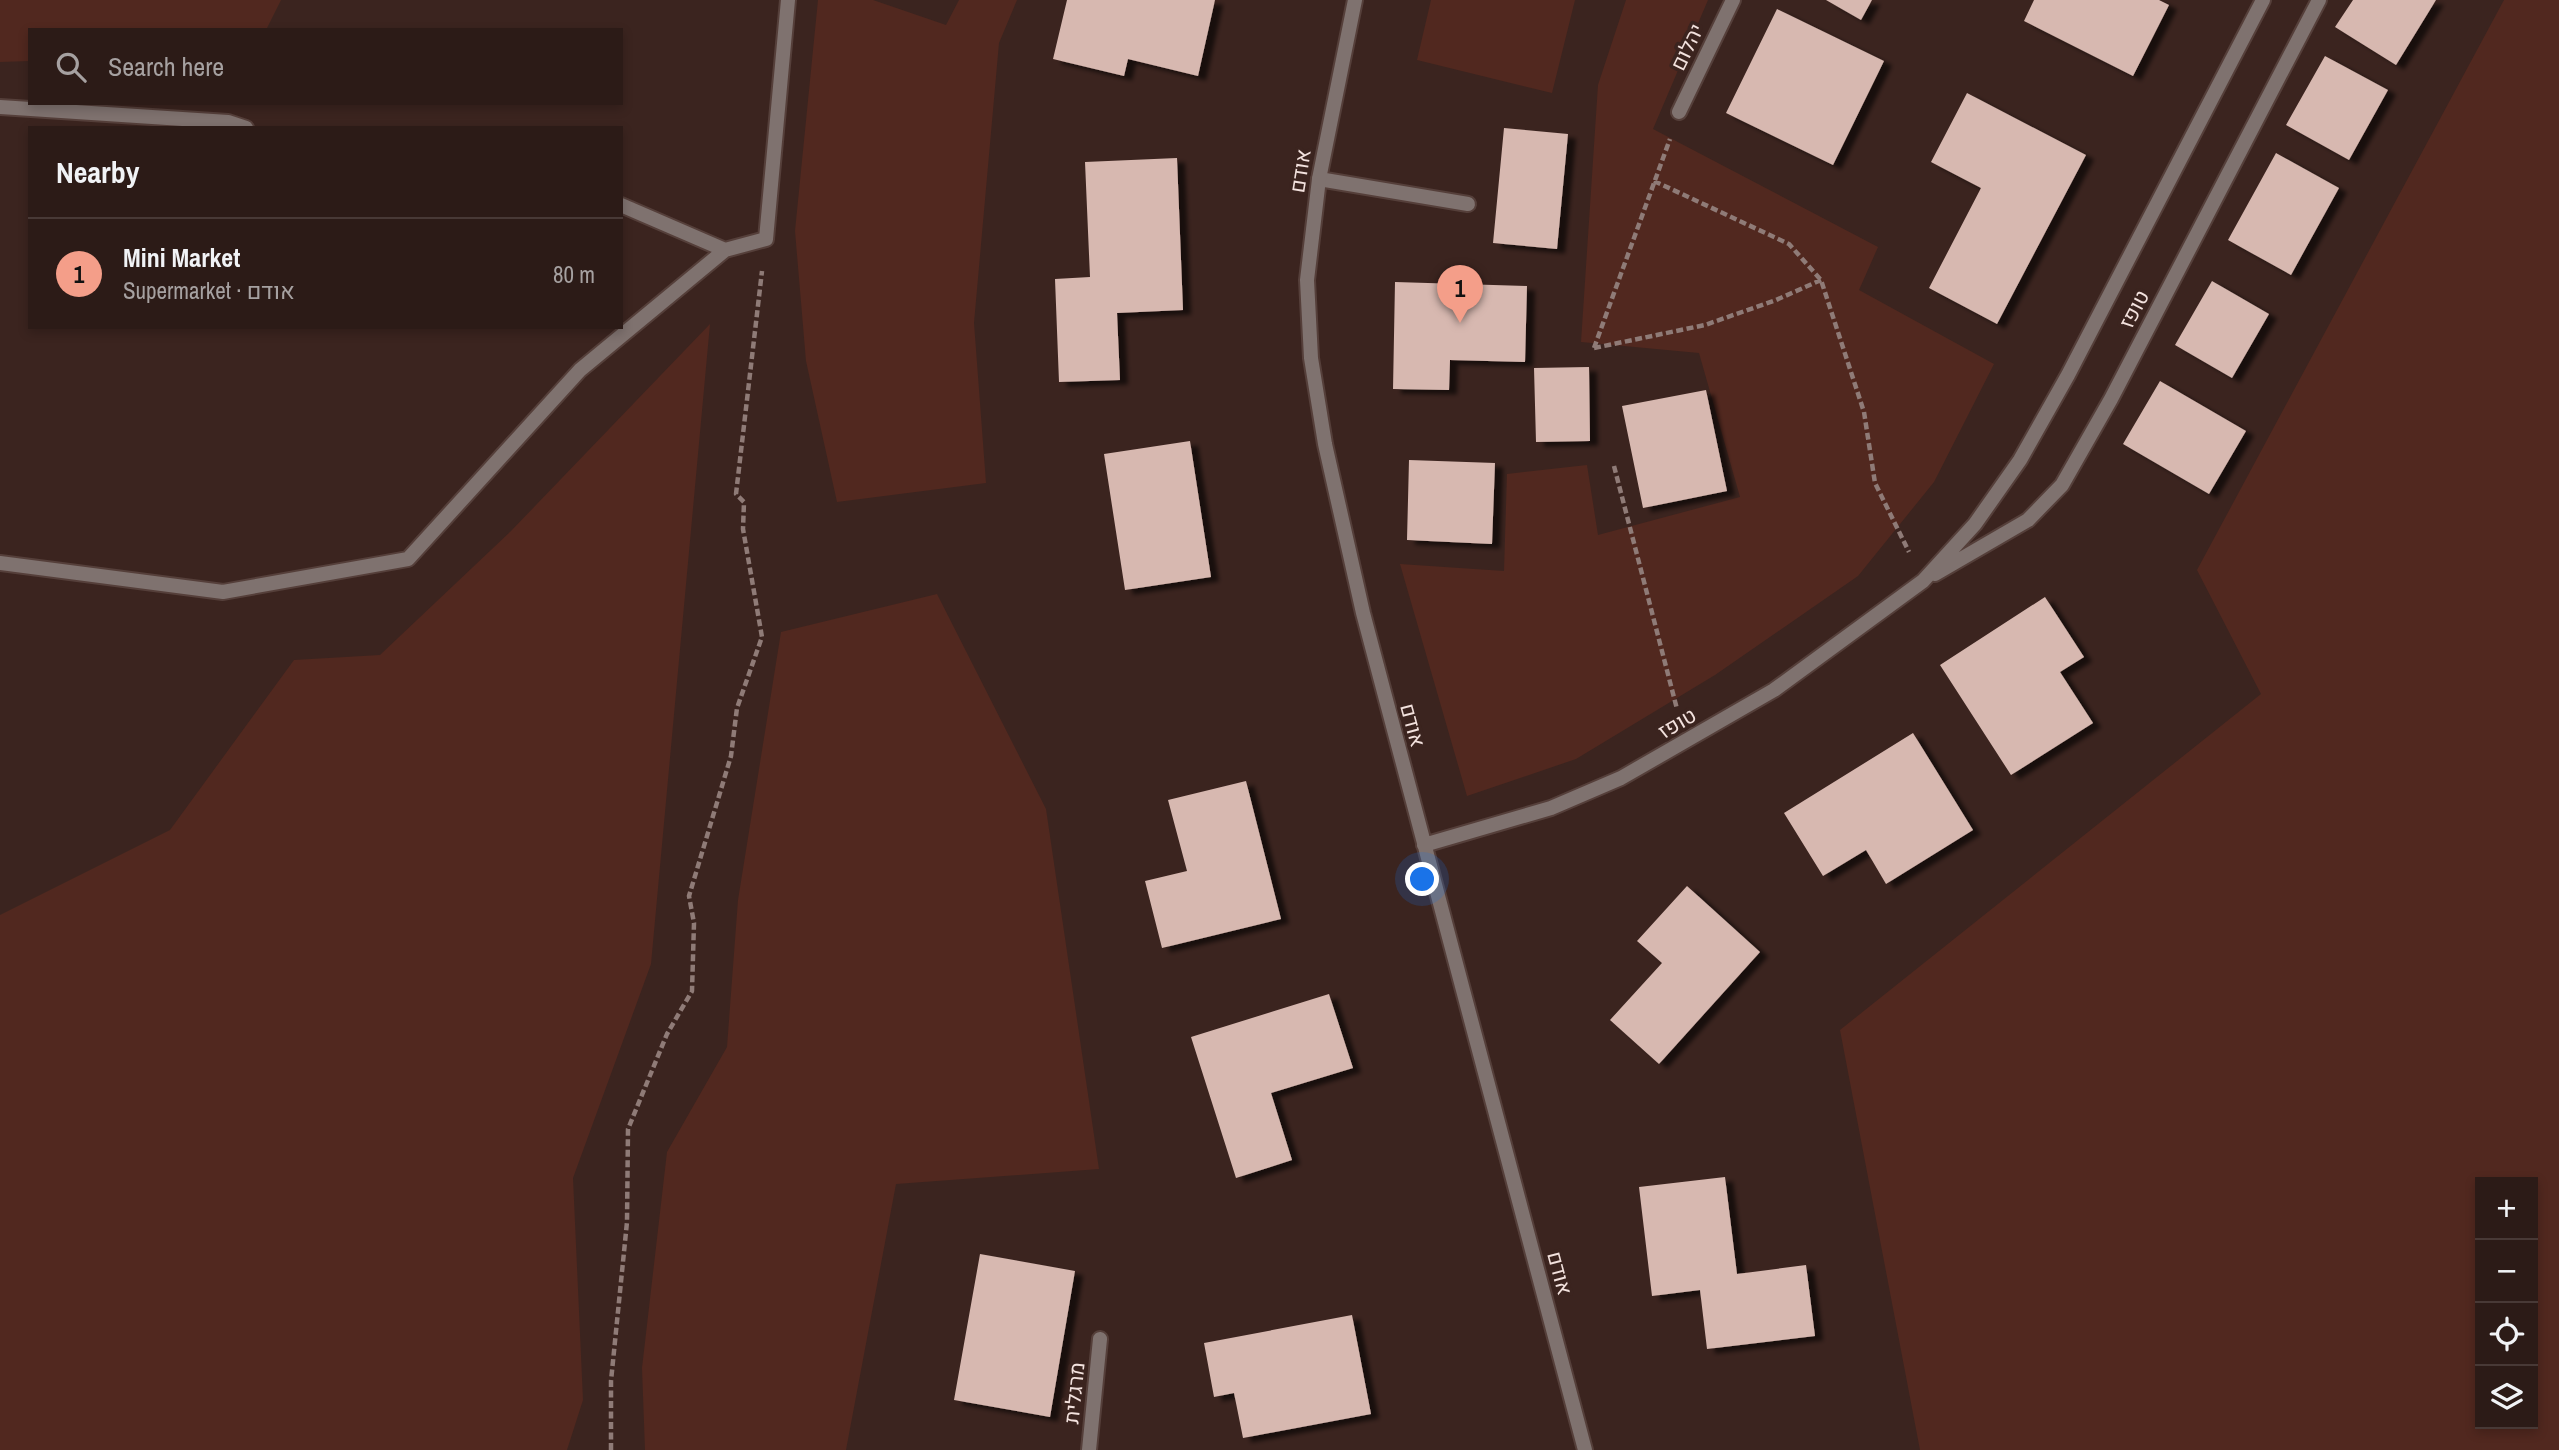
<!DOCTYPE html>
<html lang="en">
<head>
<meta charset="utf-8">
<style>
  :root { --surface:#2c1b17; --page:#382824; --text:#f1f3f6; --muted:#a6a1a1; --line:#483936; --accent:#f49e89 }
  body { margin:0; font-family:"Archivo Narrow",Heebo,sans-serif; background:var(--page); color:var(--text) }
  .controls { position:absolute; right:21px; bottom:21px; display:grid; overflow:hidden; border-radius:0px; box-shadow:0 4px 10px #0003 }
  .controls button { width:63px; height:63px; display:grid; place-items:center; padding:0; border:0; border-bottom:2px solid var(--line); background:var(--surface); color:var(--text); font:35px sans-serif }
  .you { position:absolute; left:1423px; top:880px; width:24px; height:24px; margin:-18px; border:5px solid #fff; border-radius:50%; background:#1a73e8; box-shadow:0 0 0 10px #1a73e833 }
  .badge { display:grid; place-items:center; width:46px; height:46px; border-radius:50%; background:var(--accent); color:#111; font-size:23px; font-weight:700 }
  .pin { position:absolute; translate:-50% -58px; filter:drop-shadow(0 2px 4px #0008) }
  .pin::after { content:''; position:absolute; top:37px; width:24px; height:21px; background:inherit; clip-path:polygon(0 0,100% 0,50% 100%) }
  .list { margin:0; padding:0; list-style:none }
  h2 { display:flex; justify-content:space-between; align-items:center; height:91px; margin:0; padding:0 28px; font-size:30px }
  h2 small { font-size:23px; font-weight:400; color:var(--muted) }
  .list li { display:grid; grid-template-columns:46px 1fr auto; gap:21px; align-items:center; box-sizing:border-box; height:112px; padding:0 28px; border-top:2px solid var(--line) }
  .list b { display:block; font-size:26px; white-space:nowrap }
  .list p { margin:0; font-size:23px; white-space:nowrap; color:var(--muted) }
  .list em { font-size:23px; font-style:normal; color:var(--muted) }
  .icon { flex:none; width:38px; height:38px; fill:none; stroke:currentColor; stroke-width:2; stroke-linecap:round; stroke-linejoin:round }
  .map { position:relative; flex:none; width:2559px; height:1450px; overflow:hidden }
  .search { position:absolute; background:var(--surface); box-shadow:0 4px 10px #0003; left:28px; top:28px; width:595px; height:77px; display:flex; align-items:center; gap:18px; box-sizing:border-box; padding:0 24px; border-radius:0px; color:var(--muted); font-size:26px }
  .panel { position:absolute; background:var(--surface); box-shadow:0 4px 10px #0003; left:28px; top:126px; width:595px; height:203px; border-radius:0px }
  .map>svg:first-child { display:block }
</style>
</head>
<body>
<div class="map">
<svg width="2559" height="1450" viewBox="0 0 2559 1450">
  <defs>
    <filter id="shadow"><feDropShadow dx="8" dy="4.5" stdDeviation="2" flood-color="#0009"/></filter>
  </defs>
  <rect width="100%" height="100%" fill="#3b241f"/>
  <path fill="#51281f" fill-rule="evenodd" d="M0,0H281L266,30H30V61L0,62Z
    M818,0H873L946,25L959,0H1017L999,43L974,323L986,483L837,502L806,361L795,231Z
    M1431,0H1575L1552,93L1417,60Z
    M1626,0H1708L1653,129L1878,247L1859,290L1994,364L1934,482L1858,576L1715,675L1576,759L1467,796L1400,564L1504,571L1507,474L1587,465L1598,535L1740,497L1699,353L1581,342L1598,85Z
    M2504,0H2559V1450H1920L1840,1030L2261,694L2197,570ZM2480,1182H2533V1424H2480Z
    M710,324L651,964L573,1178L583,1400L567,1450H0V915L170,830L294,660L380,655L511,531Z
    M937,594L1046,809L1099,1169L896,1184L846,1450H645L642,1368L667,1152L727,1047L738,900L781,632Z"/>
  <path fill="#d7b8b0" filter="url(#shadow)" d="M1067,0H1215L1198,76L1128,59L1124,76L1053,59Z
    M1826,0H1872L1861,20Z
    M2034,0H2159L2169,5L2133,76L2024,21Z
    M2353,0H2436L2396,65L2335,27Z
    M1777,9L1884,61L1833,165L1726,113Z
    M2325,56L2388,90L2349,160L2286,125Z
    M1967,93L2086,155L1997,324L1929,288L1981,188L1931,162Z
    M1504,128L1568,134L1557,249L1493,243Z
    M2276,153L2339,188L2291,275L2228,240Z
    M1177,158L1183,310L1117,313L1120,380L1059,382L1055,279L1090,277L1085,162Z
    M2212,281L2269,314L2232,378L2175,345Z
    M1395,282L1527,286L1525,362L1450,360L1449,390L1393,389Z
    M1589,367L1590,441L1536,442L1534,368Z
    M2160,381L2246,431L2209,494L2123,444Z
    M1706,390L1727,491L1643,508L1622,406Z
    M1190,441L1211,577L1125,590L1104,454Z
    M1409,460L1495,463L1492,544L1407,540Z
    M2045,597L2084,657L2060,672L2093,723L2011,775L1940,665Z
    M1913,733L1973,830L1886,884L1866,850L1823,876L1784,813Z
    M1246,781L1281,919L1162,948L1145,881L1187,871L1168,800Z
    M1687,886L1760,952L1659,1064L1610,1020L1662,963L1637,941Z
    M1329,994L1353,1068L1271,1093L1292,1160L1236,1178L1191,1037Z
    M1725,1177L1737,1274L1806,1265L1815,1336L1707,1349L1700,1290L1652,1296L1639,1187Z
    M980,1254L1075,1271L1050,1417L954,1400Z
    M1352,1315L1371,1414L1243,1438L1234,1393L1214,1397L1204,1343Z"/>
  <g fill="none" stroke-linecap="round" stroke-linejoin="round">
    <g stroke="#553f3a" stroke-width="18">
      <path id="lane" d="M1319,179L1468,204"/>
    </g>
    <g stroke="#553f3a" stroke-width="18">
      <path id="street" d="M1355,0L1319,179L1307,280L1311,358L1325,444L1363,613L1585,1450
        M0,107L228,122L246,128
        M1679,112L1733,0
        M621,205L725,250
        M0,563L223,592L408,559L580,370L725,250L766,239L788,0
        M1935,574L2028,520L2062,485L2111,399L2319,0
        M1424,845L1551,808L1621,778L1774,690L1923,581L1975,524L2020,460L2068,375L2263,0
        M1089,1450L1100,1339"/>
    </g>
    <path stroke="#8f7b77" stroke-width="4.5" stroke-dasharray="7 3.5" stroke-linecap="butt" d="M1654,181L1789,244L1821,280L1864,412L1875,483L1909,552
      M1594,348L1670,139
      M1594,348L1705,325L1776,300L1821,280
      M1614,466L1677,709
      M611,1450V1381L627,1222L628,1129L667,1034L692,991L694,923L689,896L731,756L737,708L762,637L743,529L744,502L736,494L762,271"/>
    <use href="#lane" stroke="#7f726f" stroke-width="14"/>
    <use href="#street" stroke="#7f726f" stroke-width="14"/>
  </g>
  <g text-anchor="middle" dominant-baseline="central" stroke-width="7" stroke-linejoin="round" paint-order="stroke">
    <g font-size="21" fill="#f3e2de" stroke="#3b241f">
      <text transform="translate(1687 47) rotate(-64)">יהלום</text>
      <text transform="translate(1300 171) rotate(-81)">אודם</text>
      <text transform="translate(2134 309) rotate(-62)">טופז</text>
      <text transform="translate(1677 723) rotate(-30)">טופז</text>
      <text transform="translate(1413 725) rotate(75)">אודם</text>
      <text transform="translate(1560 1273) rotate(75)">אודם</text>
      <text transform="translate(1074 1393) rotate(-84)">מרגלית</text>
    </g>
  </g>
</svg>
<div class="controls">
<button>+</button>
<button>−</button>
<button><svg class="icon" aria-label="locate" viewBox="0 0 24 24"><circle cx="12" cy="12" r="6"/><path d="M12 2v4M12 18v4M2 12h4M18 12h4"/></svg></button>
<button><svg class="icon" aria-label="layers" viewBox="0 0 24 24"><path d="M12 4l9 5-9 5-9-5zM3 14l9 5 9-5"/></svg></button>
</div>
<div class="you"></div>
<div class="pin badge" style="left:1460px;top:323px">1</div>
<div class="search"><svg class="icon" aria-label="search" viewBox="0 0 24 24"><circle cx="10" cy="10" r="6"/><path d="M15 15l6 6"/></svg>Search here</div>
<section class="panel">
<h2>Nearby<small></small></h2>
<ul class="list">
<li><span class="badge">1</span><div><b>Mini Market</b><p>Supermarket · אודם</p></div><em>80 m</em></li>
</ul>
</section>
</div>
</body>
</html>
